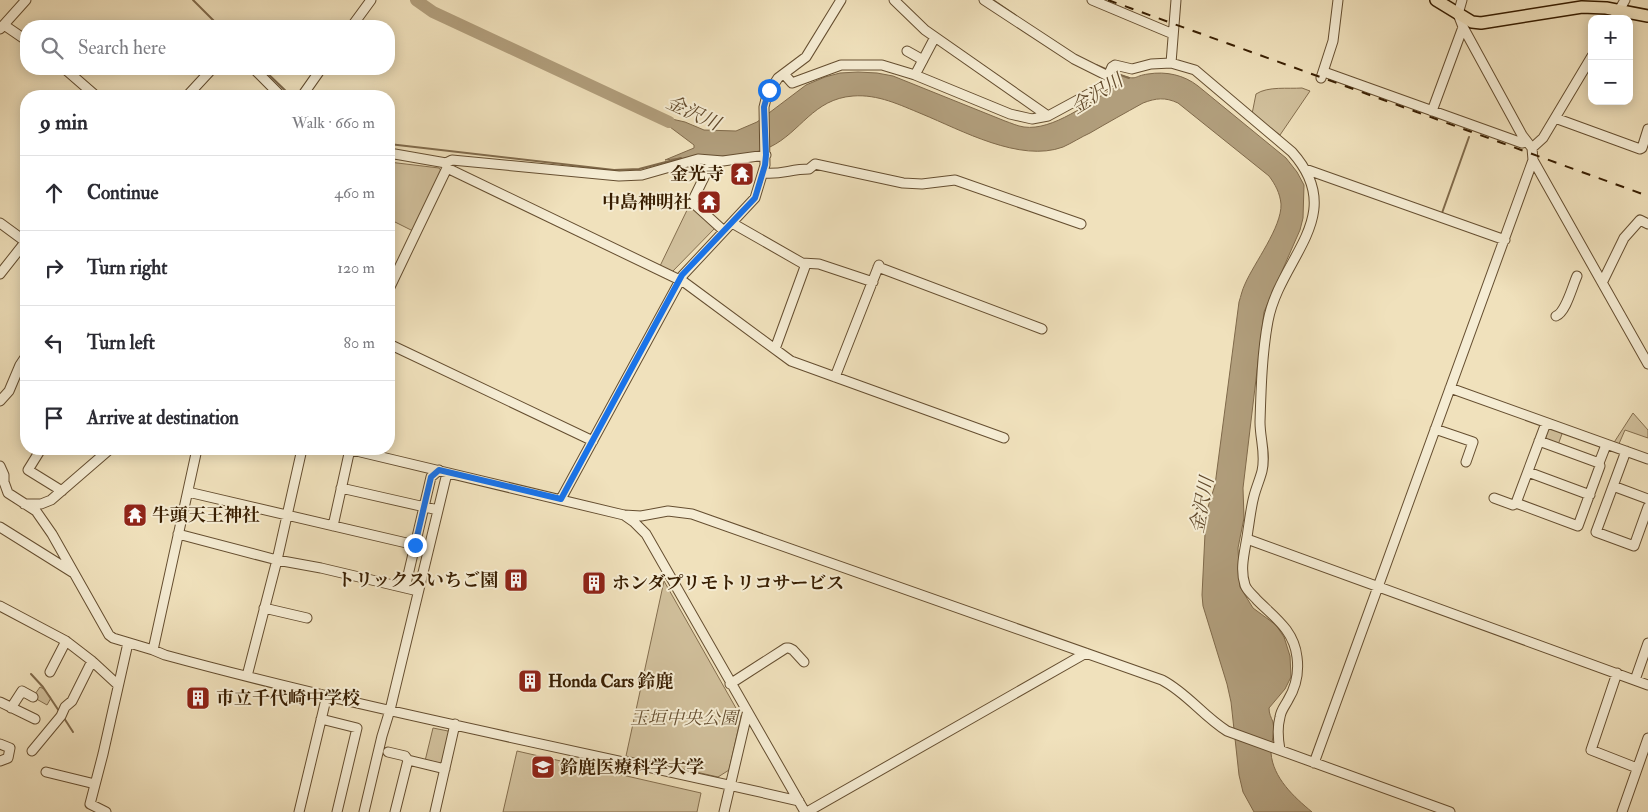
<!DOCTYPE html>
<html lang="en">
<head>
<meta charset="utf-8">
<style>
  :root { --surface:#fff; --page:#f7f7f7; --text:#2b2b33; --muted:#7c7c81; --line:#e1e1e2 }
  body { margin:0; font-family:"IM FELL Double Pica","Noto Serif JP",serif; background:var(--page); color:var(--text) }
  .controls { position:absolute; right:15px; top:15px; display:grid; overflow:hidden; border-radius:10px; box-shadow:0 2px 12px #0003 }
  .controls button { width:45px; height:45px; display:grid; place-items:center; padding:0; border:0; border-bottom:1px solid var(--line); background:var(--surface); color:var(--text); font:25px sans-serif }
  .stop { position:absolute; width:15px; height:15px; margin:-11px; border:4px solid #1a73e8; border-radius:50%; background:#fff }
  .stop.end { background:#1a73e8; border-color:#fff; box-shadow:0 1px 5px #0008 }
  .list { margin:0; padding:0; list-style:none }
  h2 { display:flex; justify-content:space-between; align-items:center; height:65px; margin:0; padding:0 20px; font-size:21px }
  h2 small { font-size:16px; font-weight:400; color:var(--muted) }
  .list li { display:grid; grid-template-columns:32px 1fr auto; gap:15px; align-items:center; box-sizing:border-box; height:75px; padding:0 20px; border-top:1px solid var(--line) }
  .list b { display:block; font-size:19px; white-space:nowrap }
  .list em { font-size:16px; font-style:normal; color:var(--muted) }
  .icon { flex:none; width:28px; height:28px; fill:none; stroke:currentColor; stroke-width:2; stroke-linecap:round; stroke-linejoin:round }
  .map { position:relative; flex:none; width:1648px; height:812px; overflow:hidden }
  .search { position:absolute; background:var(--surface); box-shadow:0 2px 12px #0003; left:20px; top:20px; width:375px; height:55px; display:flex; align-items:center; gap:12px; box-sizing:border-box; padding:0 18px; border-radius:20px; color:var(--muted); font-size:19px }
  .panel { position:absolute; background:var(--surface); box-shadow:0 2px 12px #0003; left:20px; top:90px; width:375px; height:365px; border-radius:20px }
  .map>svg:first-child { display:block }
</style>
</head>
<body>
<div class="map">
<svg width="1648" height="812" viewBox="0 0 1648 812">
  <rect width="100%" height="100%" fill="#f0e1bc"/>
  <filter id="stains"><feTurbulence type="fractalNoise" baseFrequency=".004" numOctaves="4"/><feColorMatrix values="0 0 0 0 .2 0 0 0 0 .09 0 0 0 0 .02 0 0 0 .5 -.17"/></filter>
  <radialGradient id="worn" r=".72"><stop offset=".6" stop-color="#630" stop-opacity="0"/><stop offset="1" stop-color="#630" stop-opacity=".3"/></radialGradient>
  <path fill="#d1c09c" stroke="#846e4e" d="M1302,88L1310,91L1280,135L1252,114L1256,94C1268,86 1288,89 1302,88Z
    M389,162L439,168L442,172L413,231L389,219Z
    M689,206L697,210L717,226L672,272L660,266Z
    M1633,413L1648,430V438L1625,430L1618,446L1613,444Z
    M1551,427L1563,431L1558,445L1547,440L1545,435L1547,429Z
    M664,581L741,717L729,770L718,777L626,756Z
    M40,687L44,689L51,698L47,705L33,697Z
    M433,728L448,731L450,734L443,761L439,764L425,761Z
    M517,751L701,793L697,812H503Z"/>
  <path fill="#b19e7c" stroke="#806a4b" d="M858,72L877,73L893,76L1005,121C1011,123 1017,126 1024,127C1053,131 1089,102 1114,88L1120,84L1121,75C1138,81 1133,76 1148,74C1166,71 1184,75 1198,86L1286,158L1297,172L1304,185L1303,218L1300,230L1264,312L1243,488L1244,518L1238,548L1240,587L1253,608L1276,625L1284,637L1290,656L1291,677L1285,689L1269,708C1269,714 1271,717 1273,722C1275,732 1271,744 1271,753C1273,778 1294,797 1312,812H1254L1243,792L1239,775L1231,702L1227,684L1203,606L1202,595L1206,513L1215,485L1239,302C1241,296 1242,290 1245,284C1254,263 1282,227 1281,204C1280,193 1275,184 1269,176L1178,103C1165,97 1156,98 1143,103C1125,113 1107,123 1090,133C1081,137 1072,143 1063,147C1020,163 961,130 922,114C900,105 878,94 853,96C813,99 801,132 770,147C746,159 694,156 665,160L694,148V145L654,115L685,122L704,130L736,131L757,122L806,85L825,77L840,73Z"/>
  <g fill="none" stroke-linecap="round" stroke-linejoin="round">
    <path stroke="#806a4b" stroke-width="2" d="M193,0L219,26
      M993,0L1015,15
      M1096,65L1108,70
      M263,69L291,96
      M1112,72L1129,78
      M389,144L614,170L639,169L681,158
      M1442,213L1469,137
      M31,674L43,687L59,711
      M64,718L73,732"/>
    <path stroke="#b19e7c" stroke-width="12" d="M416,0L433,12L669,122"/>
    <g stroke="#654e30" stroke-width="11">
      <path id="minor" d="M894,0L925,30L1048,116
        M984,0L1074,59L1108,76
        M1092,0L1173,34
        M1462,0L1458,14L1463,27L1522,135L1532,148L1533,160L1648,364
        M1614,19L1625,0
        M4,25L23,38L26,39
        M352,26L371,0
        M0,29L26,0
        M907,51L923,60
        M1171,63L1176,0
        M65,69L96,96
        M254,69L281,96
        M1324,72L1522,143L1527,142
        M784,74L792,83L841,65H882L915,75L1010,114L1032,119L1048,116L1109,83V78L1108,76L1112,67L1115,65L1132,69L1151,64L1171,63L1195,70L1292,152C1349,216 1280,257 1268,321C1262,353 1261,389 1260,422C1260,439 1266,454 1262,471C1260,479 1256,488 1254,496C1251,507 1250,518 1248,530C1246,548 1239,567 1245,585C1247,591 1253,595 1257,600C1274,617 1294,630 1297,657C1299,672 1296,687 1288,700C1285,706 1281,710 1280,717C1277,728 1278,739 1280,750
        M915,75L935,37
        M1321,78L1333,41L1338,0
        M187,96L212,69
        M302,96L321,69
        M1432,111L1463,27
        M1555,118L1640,149L1642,148L1648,129
        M1532,148L1543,138L1592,56
        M389,153L446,163L447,168L684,282L791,361L1004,438
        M712,161L692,202L724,231
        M446,163L452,160L619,176L642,175L698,159L723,161L766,155
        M1305,169L1505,240
        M763,173C782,175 790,169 809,169L815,164L903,183L922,184L955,180L1081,224
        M0,223L26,242
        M732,223L802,263L819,264L873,282
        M878,267L1042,329
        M0,274L26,241
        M1603,281L1624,238L1640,220L1648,224
        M389,289L447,168
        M1556,316C1566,312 1572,287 1577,276
        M389,344L593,441
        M775,349L806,264
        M835,377L879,265
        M1450,388L1648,459
        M0,401L9,391L20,365L26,356
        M1546,423L1516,503L1578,526L1600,466L1599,463L1606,445
        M1435,429L1473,442L1466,462
        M1539,441L1599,463
        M41,449L28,470L62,491
        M348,449L624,515L641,516L668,511L692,514L1162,680C1187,693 1203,716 1227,731L1450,812
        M1626,451L1596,532L1634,546L1648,507
        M0,466L4,475V482L8,493L36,511L52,534L109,635L113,638L153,650L165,655C374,712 588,752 799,801
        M1528,472L1590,495
        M1613,486L1648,499
        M341,488L438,510
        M188,492L428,548
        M1494,498L1513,505L1516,503
        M561,499L683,275L755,198L765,165L764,107L767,95L778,78L806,57L841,0
        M24,504H41L51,500L110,449
        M624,515L634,522L646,534L805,812
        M333,526L350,449
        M0,527L72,572
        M178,534L277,560L321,568L418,591
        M1247,539L1648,685
        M405,588L431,477L439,470
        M0,606L66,641L92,661L118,685
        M264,608L307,618
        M153,650L197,449
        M50,672L66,641
        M1617,673L1591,750L1637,768
        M247,676L277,560L302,449
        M1635,680L1648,643
        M730,684L786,648H789L793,650L804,662
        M0,702L35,719
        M11,708L22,691L33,697
        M321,719L357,728L337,812
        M0,744L10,748L8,758L0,761
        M32,751L61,716L65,707L72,701L92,661
        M388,752L405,756L408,760
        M1314,763L1533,160
        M46,772L95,784
        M106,812L90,804L103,754L128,643
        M299,812L327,695
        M364,812L382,736L390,710L447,473
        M395,812L408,760L445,769
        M435,812L455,724
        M724,812L747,714
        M807,812L1086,653
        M1622,812L1648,738"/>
    </g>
    <g stroke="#371d01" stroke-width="14">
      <path id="major" d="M1436,0L1472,22L1481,23L1582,7L1606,8L1648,16"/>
    </g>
    <use href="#minor" stroke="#f5ecd3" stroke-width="9"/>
    <use href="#major" stroke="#f0e1bc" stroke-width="11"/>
    <path stroke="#371d01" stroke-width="2" stroke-dasharray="9 9" stroke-linecap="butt" d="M1108,0L1648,196"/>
  </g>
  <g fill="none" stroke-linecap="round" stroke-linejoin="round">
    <path stroke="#1a73e8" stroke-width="6" d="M415,545L431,477L439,470L561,499L682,275L755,198L765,165L766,155L764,107L769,90"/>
  </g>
  <defs>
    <g id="temple-square" transform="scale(1.25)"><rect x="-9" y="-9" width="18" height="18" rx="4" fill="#8f2418" stroke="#f5ecd3"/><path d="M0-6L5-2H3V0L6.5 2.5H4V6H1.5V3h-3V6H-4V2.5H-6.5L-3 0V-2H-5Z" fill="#fff"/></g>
    <g id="building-square" transform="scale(1.25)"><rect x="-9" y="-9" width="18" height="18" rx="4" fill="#8f2418" stroke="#f5ecd3"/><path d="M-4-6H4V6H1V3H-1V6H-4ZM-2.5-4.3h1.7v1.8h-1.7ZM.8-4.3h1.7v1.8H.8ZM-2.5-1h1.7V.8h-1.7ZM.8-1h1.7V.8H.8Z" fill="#fff"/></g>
    <g id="university-square" transform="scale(1.25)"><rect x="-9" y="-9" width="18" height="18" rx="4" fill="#8f2418" stroke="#f5ecd3"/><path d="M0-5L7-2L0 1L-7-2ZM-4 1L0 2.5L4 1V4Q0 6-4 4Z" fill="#fff"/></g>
  </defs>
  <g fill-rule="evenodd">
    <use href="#temple-square" x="742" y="174"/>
    <use href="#temple-square" x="709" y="202"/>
    <use href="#temple-square" x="135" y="515"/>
    <use href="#building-square" x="516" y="580"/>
    <use href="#building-square" x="594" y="583"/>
    <use href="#building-square" x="530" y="681"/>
    <use href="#building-square" x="198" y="698"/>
    <use href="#university-square" x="543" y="767"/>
  </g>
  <g text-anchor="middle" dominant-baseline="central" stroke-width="4" stroke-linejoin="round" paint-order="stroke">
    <g font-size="18" font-weight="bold" fill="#371d01" stroke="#f5ecd3" text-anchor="start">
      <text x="724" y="174" text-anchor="end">金光寺</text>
      <text x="692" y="202" text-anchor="end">中島神明社</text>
      <text x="152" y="515">牛頭天王神社</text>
      <text x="498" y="580" text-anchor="end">トリックスいちご園</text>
      <text x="612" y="583">ホンダプリモトリコサービス</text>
      <text x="548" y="681">Honda Cars 鈴鹿</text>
      <text x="216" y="698">市立千代崎中学校</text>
      <text x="560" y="767">鈴鹿医療科学大学</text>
    </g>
    <g font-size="18" font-style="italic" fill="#654e30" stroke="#f5ecd3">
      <text x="684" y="718">玉垣中央公園</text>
    </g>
    <g font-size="19" font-style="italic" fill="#624a2c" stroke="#f5ecd3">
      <text transform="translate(1097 94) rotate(-32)">金沢川</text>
      <text transform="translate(693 113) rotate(25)">金沢川</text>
      <text transform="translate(1202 505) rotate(-79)">金沢川</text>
    </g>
  </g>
  <rect width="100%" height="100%" filter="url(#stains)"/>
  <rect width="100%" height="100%" fill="url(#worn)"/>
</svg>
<div class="controls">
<button>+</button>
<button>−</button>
</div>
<div class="stop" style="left:769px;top:90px"></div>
<div class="stop end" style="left:415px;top:545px"></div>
<div class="search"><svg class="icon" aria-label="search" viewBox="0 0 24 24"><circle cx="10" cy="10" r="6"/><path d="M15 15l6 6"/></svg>Search here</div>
<section class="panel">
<h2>9 min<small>Walk · 660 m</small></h2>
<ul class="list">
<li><svg class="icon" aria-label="ahead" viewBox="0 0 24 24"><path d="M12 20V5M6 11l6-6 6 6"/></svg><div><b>Continue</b></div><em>460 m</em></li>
<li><svg class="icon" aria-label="right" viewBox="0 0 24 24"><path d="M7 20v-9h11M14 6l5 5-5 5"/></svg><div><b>Turn right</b></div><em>120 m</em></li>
<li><svg class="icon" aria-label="left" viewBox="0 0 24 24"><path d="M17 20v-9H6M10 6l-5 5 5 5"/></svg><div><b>Turn left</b></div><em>80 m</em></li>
<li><svg class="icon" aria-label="arrive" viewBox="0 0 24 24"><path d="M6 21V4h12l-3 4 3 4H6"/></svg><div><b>Arrive at destination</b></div></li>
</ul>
</section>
</div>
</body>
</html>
